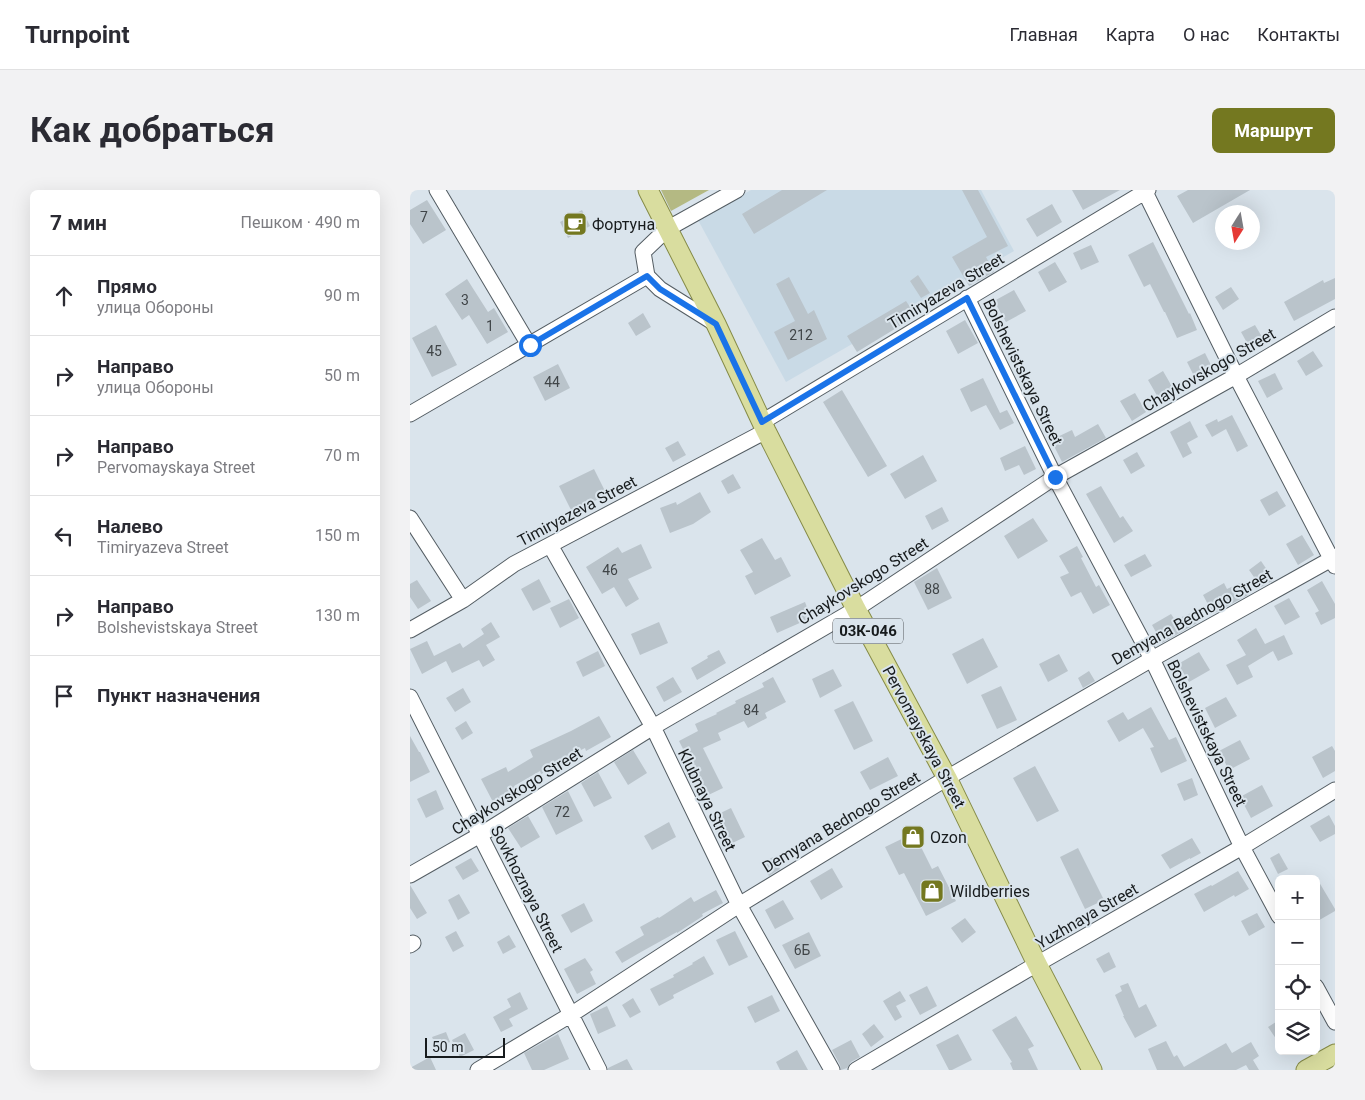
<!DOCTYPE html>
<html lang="ru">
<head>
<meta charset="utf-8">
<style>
  :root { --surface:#fff; --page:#f2f2f3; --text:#2b2b33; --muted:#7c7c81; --line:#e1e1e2; --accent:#747820 }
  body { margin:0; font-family:Roboto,sans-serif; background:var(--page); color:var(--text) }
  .controls { position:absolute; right:15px; bottom:15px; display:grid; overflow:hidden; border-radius:8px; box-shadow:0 5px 20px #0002 }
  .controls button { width:45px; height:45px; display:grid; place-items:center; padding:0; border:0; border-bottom:1px solid var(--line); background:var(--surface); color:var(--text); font:25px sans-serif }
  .compass { position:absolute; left:805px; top:15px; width:45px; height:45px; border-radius:50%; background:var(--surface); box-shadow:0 5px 20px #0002; rotate:191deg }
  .scale { position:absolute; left:15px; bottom:12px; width:80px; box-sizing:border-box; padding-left:5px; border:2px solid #171b1d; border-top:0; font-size:14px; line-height:18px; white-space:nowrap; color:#171b1d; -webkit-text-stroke:4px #dae4ec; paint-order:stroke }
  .stop { position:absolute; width:15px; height:15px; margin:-11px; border:4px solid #1a73e8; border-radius:50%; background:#fff }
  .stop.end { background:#1a73e8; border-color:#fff; box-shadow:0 1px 5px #0008 }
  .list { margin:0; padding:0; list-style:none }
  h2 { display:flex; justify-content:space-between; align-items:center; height:65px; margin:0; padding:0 20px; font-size:21px }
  h2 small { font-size:16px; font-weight:400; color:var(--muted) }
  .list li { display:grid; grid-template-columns:32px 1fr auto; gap:15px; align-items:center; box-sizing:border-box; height:80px; padding:0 20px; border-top:1px solid var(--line) }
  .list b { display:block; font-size:19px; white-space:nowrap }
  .list p { margin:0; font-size:16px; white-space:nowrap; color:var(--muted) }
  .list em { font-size:16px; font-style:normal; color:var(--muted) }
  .icon { flex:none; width:28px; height:28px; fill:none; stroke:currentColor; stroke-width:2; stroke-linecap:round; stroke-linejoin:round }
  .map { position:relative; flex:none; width:925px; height:880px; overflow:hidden; border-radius:8px }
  header { display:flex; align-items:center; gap:30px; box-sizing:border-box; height:70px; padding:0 25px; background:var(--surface); border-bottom:1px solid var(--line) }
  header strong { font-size:24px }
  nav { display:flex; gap:28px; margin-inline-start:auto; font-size:18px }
  .intro { display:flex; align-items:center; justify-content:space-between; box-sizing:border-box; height:120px; padding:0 30px }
  h1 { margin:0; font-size:35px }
  .button { padding:12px 22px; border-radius:8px; background:var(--accent); color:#fff; font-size:18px; font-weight:700 }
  main { display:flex; gap:30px; padding:0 30px }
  aside { flex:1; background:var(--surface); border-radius:8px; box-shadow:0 5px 20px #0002 }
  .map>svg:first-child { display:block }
</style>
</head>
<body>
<header>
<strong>Turnpoint</strong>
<nav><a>Главная</a><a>Карта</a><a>О нас</a><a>Контакты</a></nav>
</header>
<div class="intro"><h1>Как добраться</h1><a class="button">Маршрут</a></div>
<main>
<aside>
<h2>7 мин<small>Пешком · 490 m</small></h2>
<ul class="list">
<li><svg class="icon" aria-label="ahead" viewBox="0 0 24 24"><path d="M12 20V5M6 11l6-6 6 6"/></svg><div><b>Прямо</b><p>улица Обороны</p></div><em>90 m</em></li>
<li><svg class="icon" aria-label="right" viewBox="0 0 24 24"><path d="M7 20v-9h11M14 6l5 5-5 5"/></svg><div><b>Направо</b><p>улица Обороны</p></div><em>50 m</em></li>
<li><svg class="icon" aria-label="right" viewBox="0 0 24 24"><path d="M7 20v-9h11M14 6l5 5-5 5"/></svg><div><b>Направо</b><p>Pervomayskaya Street</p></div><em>70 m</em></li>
<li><svg class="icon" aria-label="left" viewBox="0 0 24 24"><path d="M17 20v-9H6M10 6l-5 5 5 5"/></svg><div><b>Налево</b><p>Timiryazeva Street</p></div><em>150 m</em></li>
<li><svg class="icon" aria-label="right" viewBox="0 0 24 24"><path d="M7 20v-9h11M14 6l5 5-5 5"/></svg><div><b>Направо</b><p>Bolshevistskaya Street</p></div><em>130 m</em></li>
<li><svg class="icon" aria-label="arrive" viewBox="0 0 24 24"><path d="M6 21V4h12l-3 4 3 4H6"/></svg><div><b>Пункт назначения</b></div></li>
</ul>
</aside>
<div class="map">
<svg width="925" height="880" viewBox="0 0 925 880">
  <rect width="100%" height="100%" fill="#dae4ec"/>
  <path fill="#c9dae6" d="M341,0H571L604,61L376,192L288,30Z"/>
  <path fill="#b4b983" d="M251,0H299L261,21Z"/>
  <path fill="#bac4cb" d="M372,0H417L344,44L332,24Z
    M552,0H568L598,56L576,67L584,82L559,96L542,67L577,47Z
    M662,0H710L673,20Z
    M778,0H840L783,33L767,6Z
    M17,10L36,40L13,54L0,34V20Z
    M642,14L652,32L627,47L616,29Z
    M172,20L180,36L158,48L150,32Z
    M743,52L779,124L780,123L787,140L767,148L755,122H754L740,94L734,97L718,65Z
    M681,55L689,72L671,80L663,63Z
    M645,72L657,92L639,102L628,82Z
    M508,85L520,103L511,108L500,91Z
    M379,87L398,124L404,120L417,149L378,170L364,142L385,131L366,94Z
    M925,88V109L884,131L874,112L913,90L914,93Z
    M57,89L78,122L84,118L98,142L77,154L59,125L52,130L35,104Z
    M821,97L829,109L813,120L805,107Z
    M604,100L616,121L596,132L584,111Z
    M496,111L506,126L447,162L437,146Z
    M233,123L241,137L226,146L218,133Z
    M555,130L568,153L548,164L536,141Z
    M26,135L47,175L22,187L2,148Z
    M845,135L855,152L841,160L831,142Z
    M903,161L913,176L896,186L887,171Z
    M795,163L805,183L787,192L777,172Z
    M148,174L160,198L135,211L123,187Z
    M753,181L764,200L749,209L738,190Z
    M865,183L873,199L857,208L848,191Z
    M573,188L590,223L597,220L604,233L590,240L576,215L561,222L550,199Z
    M432,200L477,276L458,287L413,212Z
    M725,203L736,222L722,231L710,211Z
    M822,225L838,256L827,262L816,239L802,247L795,235L807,229L808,232Z
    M780,231L788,247L777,253L782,263L773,268L760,242Z
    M688,234L696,248L652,272L641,250L662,240L665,247Z
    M268,251L276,265L263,272L255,258Z
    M615,256L626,279L614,285L609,275L595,281L590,268Z
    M727,262L735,276L721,284L713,270Z
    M513,265L527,291L495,309L480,284Z
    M184,279L197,305L162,322L149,296Z
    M323,284L331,298L318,304L311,291Z
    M691,296L710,328L713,326L723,341L704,353L676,304Z
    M867,301L876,316L859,326L850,310Z
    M290,302L301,322L283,334L260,343L250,318L266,312L267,315Z
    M532,317L539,331L522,340L515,326Z
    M623,328L638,351L608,369L594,346Z
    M892,345L904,365L888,375L876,354Z
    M352,348L365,370L371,367L381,386L345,405L335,386L343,382L330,360Z
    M231,354L242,378L218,389L229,409L216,417L204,397L192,404L176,377L208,357L212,363Z
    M667,356L673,367L671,368L686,397L689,395L700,415L683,424L671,402L661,407L650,387L659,383L649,366Z
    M735,364L742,376L721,387L714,375Z
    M851,371L864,390L851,397L839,380Z
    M527,378L542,408L518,420L504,392Z
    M129,389L141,412L123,421L111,399Z
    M7,390L21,411L8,419L0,407V394Z
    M912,391L925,414V428L911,435L905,423L909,421L897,400Z
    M832,392L838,405L803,424L793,405L814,393L817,399Z
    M879,408L890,427L875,435L864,416Z
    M159,409L169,428L150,438L140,418Z
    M395,412L401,428L367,443L360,427Z
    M781,423L787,433L752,453L742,435L761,424L765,430Z
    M81,432L90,447L76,455L85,470L73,477L69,470L42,483L36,471L12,484L0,459L17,451L24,466L50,453L53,458L74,444L71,439Z
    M249,432L258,453L230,465L221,444Z
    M846,438L855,454L874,445L883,464L868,471L863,461L838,476L843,487L827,495L816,475L836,465L827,450Z
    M573,448L588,477L557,494L542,464Z
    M309,460L316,473L287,490L281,478L298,468L297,466Z
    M188,461L195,476L173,487L166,472Z
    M789,462L800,480L779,492L768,474Z
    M649,464L658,481L638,492L629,474Z
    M423,479L432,496L410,508L402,489Z
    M679,481L685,491L673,498L668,488Z
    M263,487L272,502L254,512L246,497Z
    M363,487L376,512L355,523L357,528L338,538L334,531L308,543L311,550L293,558L313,598L290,609L277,583L283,579L269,551L288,541L285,534L307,524L306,523L326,513L325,511L354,497L352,493Z
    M591,496L607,530L587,539L571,505Z
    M53,498L61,512L45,522L36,508Z
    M816,507L827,526L805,538L795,518Z
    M443,511L463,551L444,560L424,520Z
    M741,517L759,550L766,547L777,571L751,583L740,558L744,557L733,538L709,552L697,531L713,522L718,530Z
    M189,526L201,547L176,561L175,558L149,571L151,575L131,584L130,581L104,596L107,601L83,612L71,589L96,577L98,582L123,567L120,560L161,541Z
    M56,531L63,543L52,550L45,538Z
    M0,546L9,562H10L20,582L0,592Z
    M830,550L840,569L819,580L809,561Z
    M922,556L925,561V581L913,588L902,567Z
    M223,560L237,583L218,595L204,572Z
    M478,567L488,586L460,600L450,582Z
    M625,576L649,621L627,632L603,588Z
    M188,582L202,608L184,617L171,593Z
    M782,588L788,605L774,611L767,594Z
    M852,595L863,616L841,628L830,607Z
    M26,600L34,619L16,628L7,609Z
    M158,601L173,631L146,645L132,617Z
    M321,618L335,647L314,657L300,628Z
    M919,625L925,636V644L910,652L900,636Z
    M118,626L130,647L111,658L98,638Z
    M259,632L266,647L242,660L234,646Z
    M504,643L522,679L528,676L546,711L516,726L494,683L489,685L475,657Z
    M782,648L791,663L780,669V668L760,679L751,665Z
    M668,658L694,710L675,719L650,667Z
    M869,663L878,679L868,684L860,668Z
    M363,667L370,679L359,686L351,674Z
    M61,668L69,681L53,690L45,677Z
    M422,678L433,697L411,710L400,691Z
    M828,681L839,699L825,707L824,705L794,722L784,704L801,695L802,696Z
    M906,687L925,719V721L906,732Z
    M0,695L17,723L7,729L0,718Z
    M306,700L313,713L292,724L293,726L267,743V742L231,762L212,773L205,762L234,745L230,737L248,727L249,728L281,707L284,712Z
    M49,704L60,723L48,730L38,710Z
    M373,710L384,729L365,739L355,720Z
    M174,713L183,731L161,743L151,725Z
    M847,723L855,737L839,746L831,731Z
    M555,728L566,742L552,753L541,738Z
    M46,741L54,756L43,762L35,747Z
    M325,741L338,767L319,776L306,750Z
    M399,742L411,766L385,779L372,755Z
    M99,745L106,757L93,764L87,752Z
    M699,762L706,777L694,783L686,769Z
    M294,766L304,784L263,805L264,808L249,816L240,799L264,787L263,785L283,774L282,773Z
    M175,768L183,780L180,782L186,794L167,804L154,779Z
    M718,793L729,818L736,814L747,836L725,848L713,826H714L705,805L712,801L710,796Z
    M517,796L527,816L510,825L499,805Z
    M490,801L496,811L486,816L492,827L485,831L473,811Z
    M110,802L118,819L99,829L103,836L91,842L83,827L101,817L97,809Z
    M362,805L370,821L345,833L337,817Z
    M223,808L231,822L220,828L212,815Z
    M197,816L206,836L188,844L180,824Z
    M606,826L624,856L618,859L628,880H603L600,873L602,872L582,840Z
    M869,830V853L858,837Z
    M464,834L474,847L461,857L452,844Z
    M36,842L40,852L27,858L22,847Z
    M55,843L64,860L50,867L42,850Z
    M148,844L159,869L134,880H122L114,863Z
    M548,844L562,870L542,880H539L526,855Z
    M441,850L450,867L441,872L437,878L431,880L430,875L422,860Z
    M756,851L764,867L767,865L774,877L816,853L822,863L841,852L849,866L843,870L849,880H839L836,875L826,880H747L738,859Z
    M387,860L398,880H370L366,872Z
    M20,867L26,880H0V878Z
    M217,869L223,880H198V878Z"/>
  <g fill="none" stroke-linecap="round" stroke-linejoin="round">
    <g stroke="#545d63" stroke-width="17">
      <path id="minor" d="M27,0L119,155
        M735,2L826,186L925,376
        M237,86L233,62L257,39L327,0
        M557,108L645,287L742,469L832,657L869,726
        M0,224L237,86L250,99L306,134
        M352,232L738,0
        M0,328L53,410
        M140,355L243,537L329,715L422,880
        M0,440L53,410L104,374L356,241
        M0,507L189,880
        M0,685L70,645L243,537L446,419L645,287L826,186L925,127
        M0,755L3,753
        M906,797L925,832
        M68,880L162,824L329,715L537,588L742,469L925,367
        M446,880L627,774L832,657L925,600"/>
    </g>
    <g stroke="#858b48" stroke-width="21">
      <path id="major" d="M238,0L306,134L356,241L446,419L537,588L627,774L682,880
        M896,880L925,864"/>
    </g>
    <use href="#minor" stroke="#fff" stroke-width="15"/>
    <use href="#major" stroke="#d9dd9f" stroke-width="19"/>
  </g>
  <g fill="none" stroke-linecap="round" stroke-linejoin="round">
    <path stroke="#1a73e8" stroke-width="6" d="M120,155L237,86L250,99L306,134L352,232L557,108L645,287"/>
  </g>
  <defs>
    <g id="cafe-square" transform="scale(1.25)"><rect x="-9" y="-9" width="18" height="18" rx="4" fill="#747820" stroke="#dae4ec"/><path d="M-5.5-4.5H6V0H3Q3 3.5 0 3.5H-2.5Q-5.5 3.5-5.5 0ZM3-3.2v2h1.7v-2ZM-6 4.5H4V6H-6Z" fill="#fff"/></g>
    <g id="shop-square" transform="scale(1.25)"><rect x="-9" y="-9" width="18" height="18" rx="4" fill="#747820" stroke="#dae4ec"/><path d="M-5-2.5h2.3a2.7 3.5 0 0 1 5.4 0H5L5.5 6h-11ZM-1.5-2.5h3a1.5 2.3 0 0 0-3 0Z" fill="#fff"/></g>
  </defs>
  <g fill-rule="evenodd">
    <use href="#cafe-square" x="165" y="34"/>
    <use href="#shop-square" x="503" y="647"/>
    <use href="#shop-square" x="522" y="701"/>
  </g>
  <g text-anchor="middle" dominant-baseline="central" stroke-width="4" stroke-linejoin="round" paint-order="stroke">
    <g font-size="14" fill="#404548">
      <text x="14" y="27">7</text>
      <text x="55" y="110">3</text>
      <text x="80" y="136">1</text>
      <text x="391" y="145">212</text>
      <text x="24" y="161">45</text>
      <text x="142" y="192">44</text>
      <text x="200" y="380">46</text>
      <text x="522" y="399">88</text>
      <text x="341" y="520">84</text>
      <text x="152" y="622">72</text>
      <text x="392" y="760">6Б</text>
    </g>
    <rect fill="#dae4ec" stroke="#52575b" stroke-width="1" x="423" y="428.5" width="70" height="25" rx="4"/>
    <g font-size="15" font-weight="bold" fill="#171b1d">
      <text x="458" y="441">03К-046</text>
    </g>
    <g font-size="16" fill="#171b1d" stroke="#dae4ec" text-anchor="start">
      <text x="182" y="34">Фортуна</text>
      <text x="520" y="647">Ozon</text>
      <text x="540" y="701">Wildberries</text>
    </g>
    <g font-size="16" fill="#171b1d" stroke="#dae4ec">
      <text transform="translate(536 101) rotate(-31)">Timiryazeva Street</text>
      <text transform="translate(799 180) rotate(-30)">Chaykovskogo Street</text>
      <text transform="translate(613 182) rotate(64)">Bolshevistskaya Street</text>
      <text transform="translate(167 321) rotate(-28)">Timiryazeva Street</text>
      <text transform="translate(453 391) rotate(-32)">Chaykovskogo Street</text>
      <text transform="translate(782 427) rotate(-29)">Demyana Bednogo Street</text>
      <text transform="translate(797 543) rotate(64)">Bolshevistskaya Street</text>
      <text transform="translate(514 547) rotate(62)">Pervomayskaya Street</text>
      <text transform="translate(107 601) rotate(-32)">Chaykovskogo Street</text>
      <text transform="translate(297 610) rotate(64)">Klubnaya Street</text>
      <text transform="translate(431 632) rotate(-31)">Demyana Bednogo Street</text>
      <text transform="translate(117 699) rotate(63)">Sovkhoznaya Street</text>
      <text transform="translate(677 726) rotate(-30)">Yuzhnaya Street</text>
    </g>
  </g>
</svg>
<div class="controls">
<button>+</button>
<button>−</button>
<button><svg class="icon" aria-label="locate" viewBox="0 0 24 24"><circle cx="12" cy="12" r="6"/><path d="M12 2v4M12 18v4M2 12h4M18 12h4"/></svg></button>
<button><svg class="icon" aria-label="layers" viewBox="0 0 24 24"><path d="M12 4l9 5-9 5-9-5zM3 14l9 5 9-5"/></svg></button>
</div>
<svg class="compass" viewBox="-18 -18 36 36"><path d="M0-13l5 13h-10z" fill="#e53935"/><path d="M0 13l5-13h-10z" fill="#7c7c81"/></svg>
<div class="scale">50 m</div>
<div class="stop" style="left:120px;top:155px"></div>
<div class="stop end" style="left:645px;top:287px"></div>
</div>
</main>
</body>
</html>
